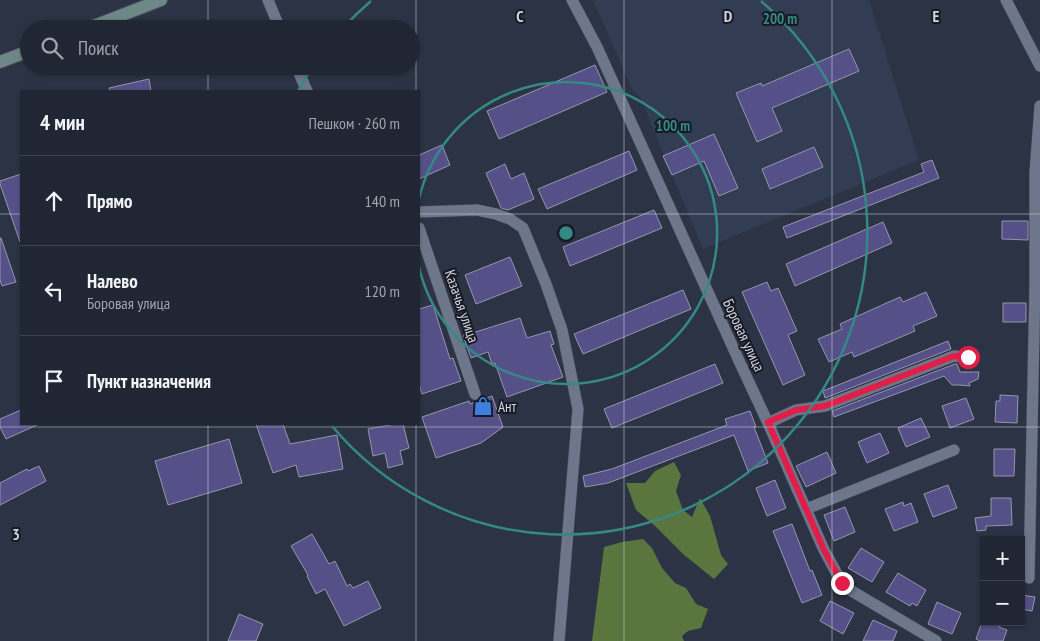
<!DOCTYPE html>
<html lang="ru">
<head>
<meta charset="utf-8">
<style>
  :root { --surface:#202633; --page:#2d323f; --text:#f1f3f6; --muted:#a2a5ac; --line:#3d434e }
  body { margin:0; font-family:"PT Sans Narrow",sans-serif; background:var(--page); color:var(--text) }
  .controls { position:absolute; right:15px; bottom:15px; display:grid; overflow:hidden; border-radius:0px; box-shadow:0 1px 4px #0004 }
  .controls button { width:45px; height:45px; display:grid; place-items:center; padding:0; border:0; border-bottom:1px solid var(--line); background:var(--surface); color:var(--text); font:25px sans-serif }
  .stop { position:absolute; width:15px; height:15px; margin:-11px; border:4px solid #e11d48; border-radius:50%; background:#fff }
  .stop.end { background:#e11d48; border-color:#fff; box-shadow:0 1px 5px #0008 }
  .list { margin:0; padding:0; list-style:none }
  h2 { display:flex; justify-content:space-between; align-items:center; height:65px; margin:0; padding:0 20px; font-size:21px }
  h2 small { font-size:16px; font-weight:400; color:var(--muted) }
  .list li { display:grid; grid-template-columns:32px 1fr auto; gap:15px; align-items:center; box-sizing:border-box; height:90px; padding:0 20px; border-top:1px solid var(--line) }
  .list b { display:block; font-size:19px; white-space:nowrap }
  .list p { margin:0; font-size:16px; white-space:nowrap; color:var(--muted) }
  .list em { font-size:16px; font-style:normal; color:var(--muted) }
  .icon { flex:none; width:28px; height:28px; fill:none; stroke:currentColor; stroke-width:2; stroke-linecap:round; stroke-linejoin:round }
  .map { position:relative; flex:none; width:1040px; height:641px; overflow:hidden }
  .search { position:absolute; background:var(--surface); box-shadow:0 1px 4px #0004; left:20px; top:20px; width:400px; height:55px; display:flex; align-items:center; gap:12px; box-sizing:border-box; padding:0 18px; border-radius:28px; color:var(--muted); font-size:19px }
  .panel { position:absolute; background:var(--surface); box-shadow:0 1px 4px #0004; left:20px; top:90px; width:400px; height:335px; border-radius:0px }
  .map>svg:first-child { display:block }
</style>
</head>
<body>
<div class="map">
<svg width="1040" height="641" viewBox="0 0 1040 641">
  <rect width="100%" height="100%" fill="#2b3344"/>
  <path fill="#323c53" d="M593,0H869L919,160L703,249L640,97L633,91Z"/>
  <path fill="#5a763e" d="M674,462L681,475L676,491L683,510L692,517L700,498L710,516L721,555L728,564L714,579L683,554L654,525L636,510L626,483H645L655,471Z
    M643,539L652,548L662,568L675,583L686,588L696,604L708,609L701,628L688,631L682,636L684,641H592L604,547L622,542Z"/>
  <path fill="#555087" stroke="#9696ad" d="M849,49L859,71L772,108L782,131L757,142L736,93L761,83L762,86Z
    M595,65L607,92L499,139L487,111Z
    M149,79L151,91H110L109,88Z
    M714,134L738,188L719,196L704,161L672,175L663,156Z
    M442,145L450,165L419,179V155Z
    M814,147L823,167L770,189L762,169Z
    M629,151L637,170L547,209L538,189Z
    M932,160L939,178L787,238L783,227L924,172L921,164Z
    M505,164L511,179L524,173L534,199L508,210L501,208L486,173Z
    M21,174V242H20L0,184V181Z
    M654,210L662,228L570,266L563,247Z
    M1002,221H1028V240L1002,239Z
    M883,222L892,243L795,286L786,264Z
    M0,238H1L16,282L2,286L0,280Z
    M510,257L522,286L476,304L465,275Z
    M767,282L771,291L778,288L797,331L788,335L805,375L783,385L742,292Z
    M683,290L691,309L583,354L574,334Z
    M926,292L937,316L913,326L915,331L854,357L852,352L829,362L818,339L842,329L840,324L900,297L903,302Z
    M1003,303H1026V322H1003Z
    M433,305L450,359L453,358L461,381L422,394L419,384V309Z
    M520,318L527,338L550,331L554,344L551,345L563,377L507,397L495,363L492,364L488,352L471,358L463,336Z
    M948,341L951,349L825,398L823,391Z
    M715,364L723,383L612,428L604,409Z
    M955,364H957L960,372H979L978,379L969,383L970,386L959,385H952L944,376L834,417L832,411Z
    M1000,395L1018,396L1017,423L995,422L996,401H1000Z
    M492,396L503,427L481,443L436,458L422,417L469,401L470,404Z
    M966,398L974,419L950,428L942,406Z
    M21,410V424H39L6,439L0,427V419Z
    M750,411L756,427H754L768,463L748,471L734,435L608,483L585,487L583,476L612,469L727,425L725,419Z
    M921,418L930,437L906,447L898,428Z
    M256,424H283L290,444L337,435L343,469L299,477L296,465L273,473Z
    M395,424H403L409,448L400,451L403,464L388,468L385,453L373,456L368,429Z
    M880,433L889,453L867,463L858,442Z
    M229,439L242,483L168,505L155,461Z
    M994,449H1015L1014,476H994Z
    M827,452L836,473L806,487L796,466Z
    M39,466L46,481L0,505V483L27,469L28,471Z
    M775,480L786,508L767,516L756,488Z
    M948,485L957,508L933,517L924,494Z
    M991,498H1011L1012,525L986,526V530L977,531L975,518L991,516Z
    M903,502L904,506L911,503L918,522L894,531L885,509Z
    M845,507L855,532L834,541L824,515Z
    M792,524L810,571L812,570L822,595L802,603L773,531Z
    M312,534L329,564L335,561L347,586L350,584L353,588L368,581L381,608L344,626L325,589L316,594L307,576L308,575L291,546Z
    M861,548L884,562L872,582L848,568Z
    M898,573L926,590L917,606L912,603L910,606L886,592Z
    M1021,595L1035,597L1032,611L1021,609Z
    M830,601L854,613L843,634L820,621Z
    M937,602L961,613L952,634L928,624Z
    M239,614L263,624L256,641H228Z
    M873,620L897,631L893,641H863Z
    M982,622H995L1000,624L999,627L1007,630L1003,641H980L976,639Z"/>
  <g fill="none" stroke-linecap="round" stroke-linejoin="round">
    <g stroke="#474e5d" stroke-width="12">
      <path id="street" d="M268,0L280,29
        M572,0L597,47L740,363L768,423L824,550L842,583L850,590L936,641
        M1006,0L1040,66
        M296,66L307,91
        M419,212L477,210L496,214L510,219L523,228L546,284L562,330L578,409L559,641
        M419,228L475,394
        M768,423L796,410L825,406L954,356L968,357
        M806,509L954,450
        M1029,578L1035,284V173L1040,106"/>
    </g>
    <g stroke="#474e5d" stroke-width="14">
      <path id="secondary" d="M86,29L161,0
        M0,62L29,51"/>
    </g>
    <use href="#street" stroke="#6d768a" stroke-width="11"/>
    <use href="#secondary" stroke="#6e8787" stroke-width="12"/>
  </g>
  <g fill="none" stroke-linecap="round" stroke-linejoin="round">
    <path stroke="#e11d48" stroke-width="6" d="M842,583L824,550L768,422L796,410L825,406L954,356L968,357"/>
  </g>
  <path fill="none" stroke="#ced3df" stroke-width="1" stroke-opacity="0.55" d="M208,0V29M416,0V91M624,0V641M832,0V641M208,66V91M0,214H21M419,214H1040M208,424V641M416,424V641M0,427H1040"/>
  <g fill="none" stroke="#358985" stroke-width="2.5">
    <path d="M419 199A151 151 0 1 1 419 267"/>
    <path d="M298 91A303 303 0 0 1 312 68M343 28A303 303 0 0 1 371 1M761 1A303 303 0 1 1 332 426"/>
  </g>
  <defs>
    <g id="shop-bare" transform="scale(1.5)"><path d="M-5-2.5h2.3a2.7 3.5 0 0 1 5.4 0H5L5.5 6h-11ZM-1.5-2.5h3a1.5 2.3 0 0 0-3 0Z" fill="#3f7fe0" stroke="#171a23" stroke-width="2.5" paint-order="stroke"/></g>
  </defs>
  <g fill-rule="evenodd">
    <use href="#shop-bare" x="483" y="406"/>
  </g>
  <g text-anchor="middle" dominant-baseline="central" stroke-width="4" stroke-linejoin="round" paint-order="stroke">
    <g font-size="15" fill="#ced3df" stroke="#171a23">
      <text transform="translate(462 306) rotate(71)">Казачья улица</text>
      <text transform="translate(744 335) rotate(65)">Боровая улица</text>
    </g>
    <g font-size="15" fill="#ced3df" stroke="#171a23" text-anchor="start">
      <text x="498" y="406">Ант</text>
    </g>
  </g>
  <g font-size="16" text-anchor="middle" font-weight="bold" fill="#ced3df" stroke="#171a23" stroke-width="4" stroke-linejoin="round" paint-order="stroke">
    <text x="520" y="22">C</text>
    <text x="728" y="22">D</text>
    <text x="936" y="22">E</text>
    <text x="16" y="540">3</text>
  </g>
  <circle cx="566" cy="233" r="8" fill="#358985" stroke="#171a23" stroke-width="2.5"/>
  <g font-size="15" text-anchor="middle" font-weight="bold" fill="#358985" stroke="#171a23" stroke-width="4" stroke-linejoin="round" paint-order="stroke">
    <text x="780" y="24">200 m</text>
    <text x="673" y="131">100 m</text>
  </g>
</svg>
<div class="controls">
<button>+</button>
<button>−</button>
</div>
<div class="stop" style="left:968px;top:357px"></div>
<div class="stop end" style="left:842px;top:583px"></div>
<div class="search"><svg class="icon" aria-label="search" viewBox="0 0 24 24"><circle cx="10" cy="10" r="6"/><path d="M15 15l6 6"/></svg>Поиск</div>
<section class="panel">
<h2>4 мин<small>Пешком · 260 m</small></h2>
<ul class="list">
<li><svg class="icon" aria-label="ahead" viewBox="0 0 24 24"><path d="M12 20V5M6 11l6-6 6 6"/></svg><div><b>Прямо</b></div><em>140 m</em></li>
<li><svg class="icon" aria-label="left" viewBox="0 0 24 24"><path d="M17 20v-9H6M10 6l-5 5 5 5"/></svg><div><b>Налево</b><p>Боровая улица</p></div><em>120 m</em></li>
<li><svg class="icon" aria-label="arrive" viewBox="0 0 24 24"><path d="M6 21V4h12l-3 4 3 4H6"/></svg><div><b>Пункт назначения</b></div></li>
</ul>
</section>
</div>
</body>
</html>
